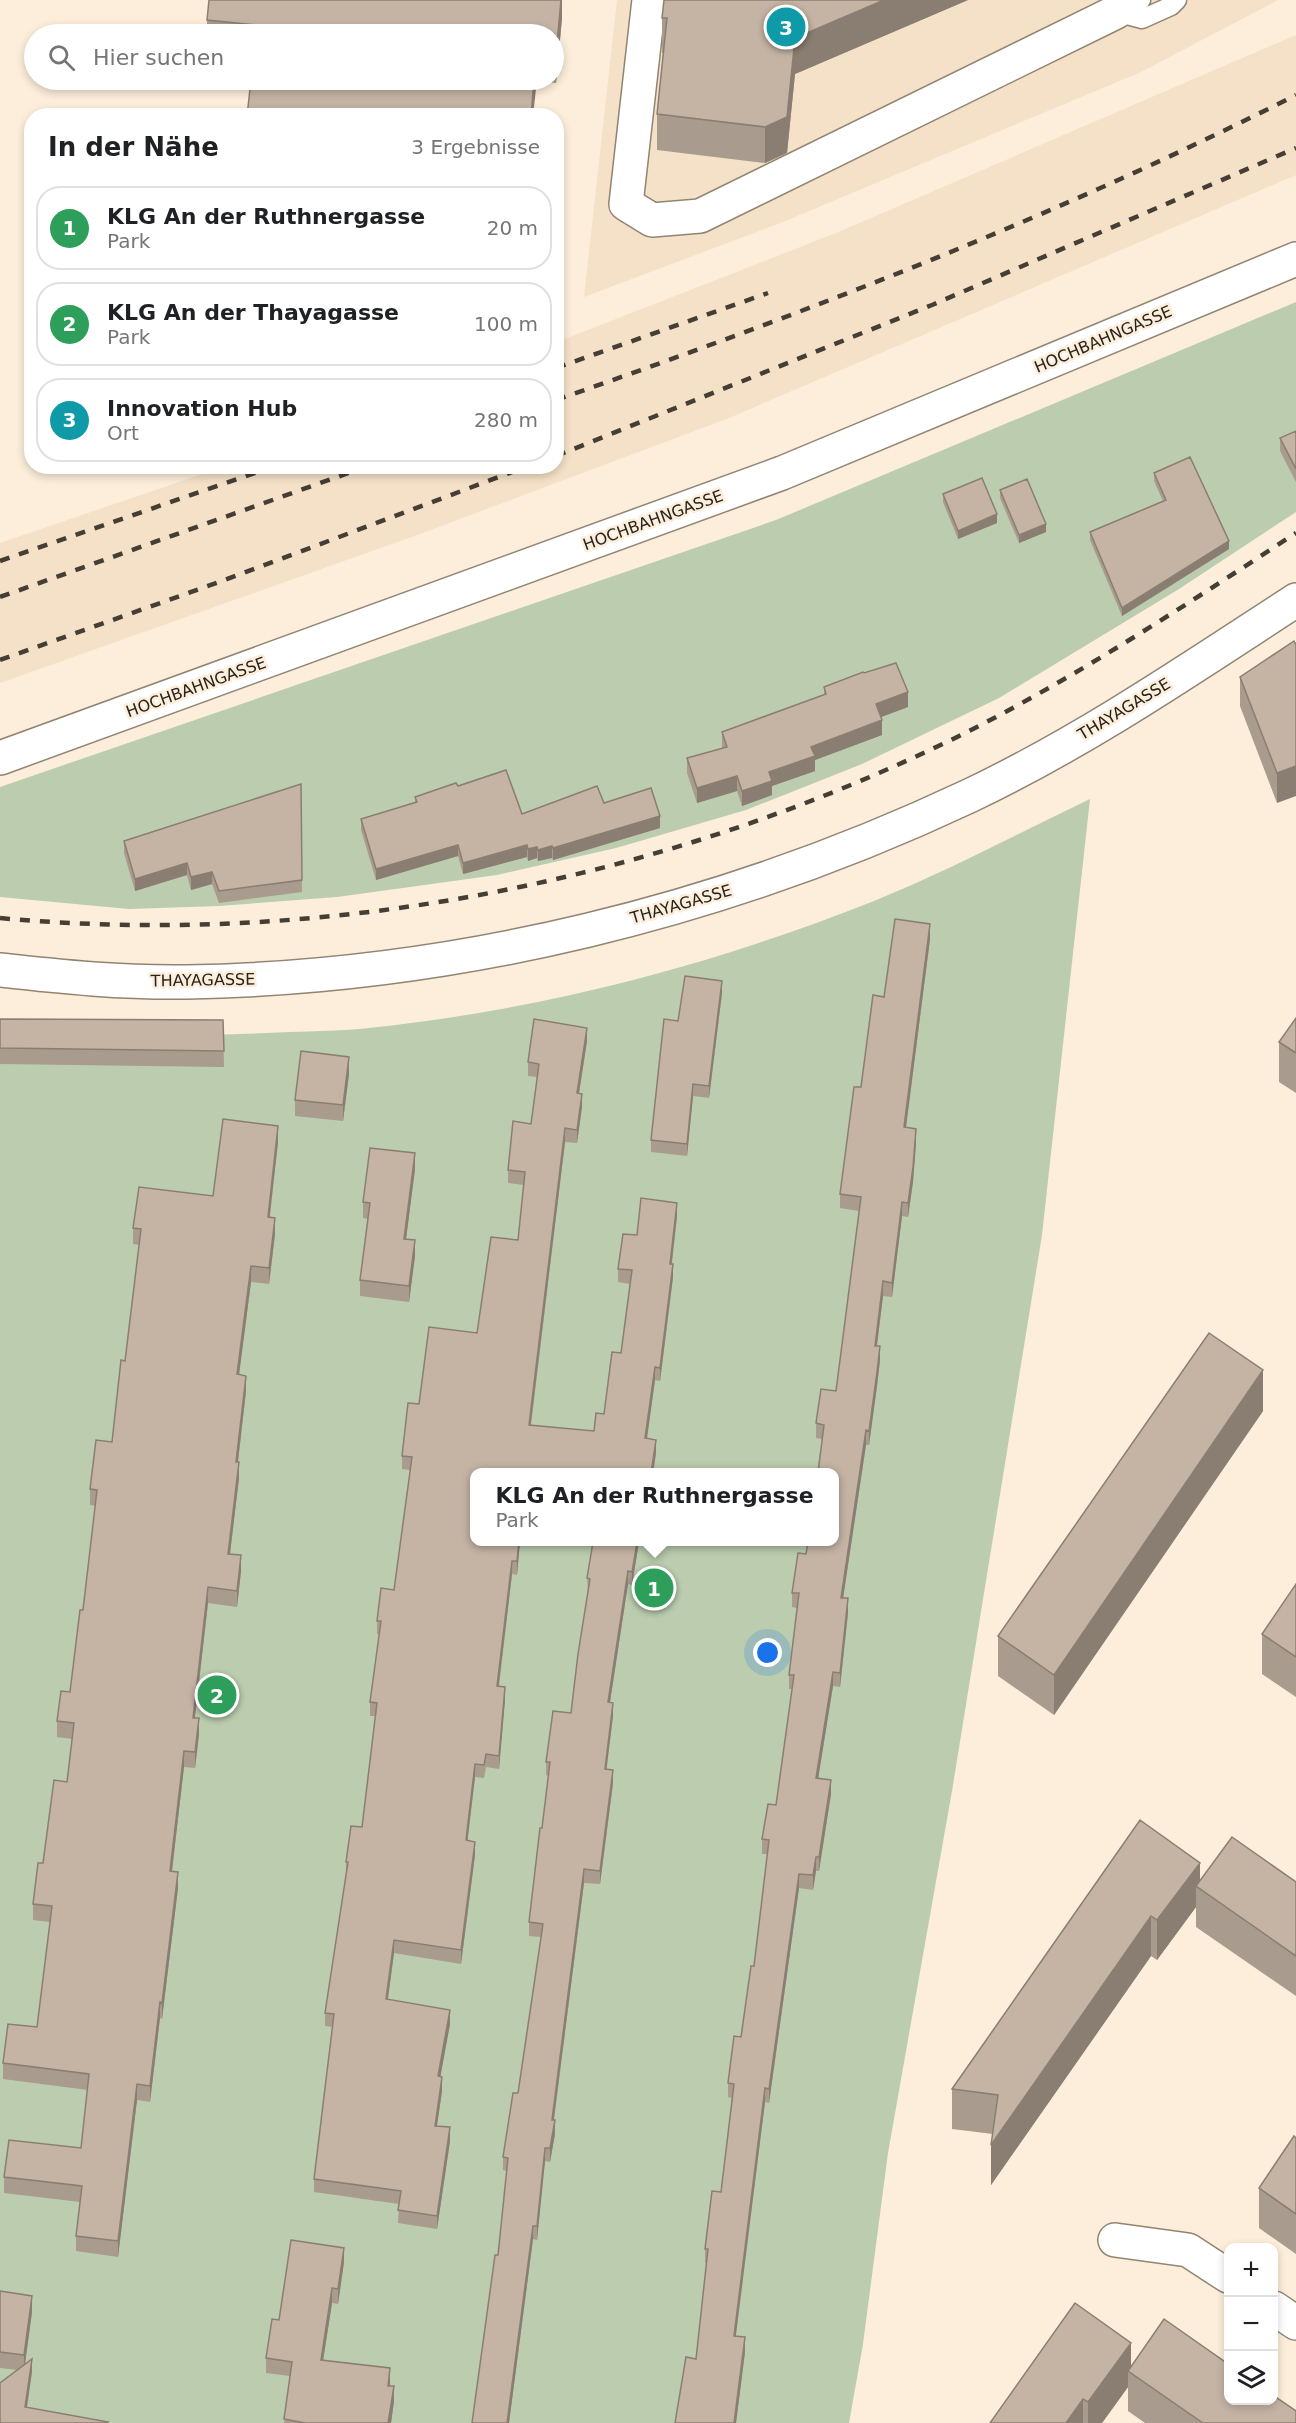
<!DOCTYPE html>
<html lang="de">
<head>
<meta charset="utf-8">
<style>
  :root { --surface:#fff; --page:#f6f6f6; --text:#202124; --muted:#757577; --line:#e0e0e0; --accent:#1a6b3b }
  body { margin:0; font-family:"DejaVu Sans",sans-serif; background:var(--page); color:var(--text) }
  .controls { position:absolute; right:18px; bottom:18px; display:grid; overflow:hidden; border-radius:12px; box-shadow:0 3px 9px #0003 }
  .controls button { width:54px; height:54px; display:grid; place-items:center; padding:0; border:0; border-bottom:2px solid var(--line); background:var(--surface); color:var(--text); font:30px sans-serif }
  .you { position:absolute; left:768px; top:1653px; width:21px; height:21px; margin:-15px; border:4px solid #fff; border-radius:50%; background:#1a73e8; box-shadow:0 0 0 9px #1a73e833 }
  .badge { display:grid; place-items:center; width:39px; height:39px; border-radius:50%; background:var(--accent); color:#fff; font-size:20px; font-weight:700 }
  .pin { position:absolute; translate:-50% -50%; border:3px solid #fff; box-shadow:0 2px 6px #0006 }
  .popup { position:absolute; left:470px; top:1468px; width:369px; height:78px; box-sizing:border-box; display:grid; place-content:center; border-radius:12px; background:var(--surface); filter:drop-shadow(0 2px 4px #0005); font-size:20px; white-space:nowrap; color:var(--muted) }
  .popup b { font-size:22px; color:var(--text) }
  .popup::after { content:''; position:absolute; left:50%; top:100%; margin-left:-12px; border:12px solid transparent; border-top-color:var(--surface) }
  .list { margin:0; padding:0; list-style:none }
  h2 { display:flex; justify-content:space-between; align-items:center; height:78px; margin:0; padding:0 24px; font-size:26px }
  h2 small { font-size:20px; font-weight:400; color:var(--muted) }
  .list li { display:grid; grid-template-columns:39px 1fr auto; gap:18px; align-items:center; box-sizing:border-box; height:84px; margin:0 12px 12px; padding:0 12px; border:2px solid var(--line); border-radius:24px }
  .list b { display:block; font-size:22px; white-space:nowrap }
  .list p { margin:0; font-size:20px; white-space:nowrap; color:var(--muted) }
  .list em { font-size:20px; font-style:normal; color:var(--muted) }
  .icon { flex:none; width:33px; height:33px; fill:none; stroke:currentColor; stroke-width:2; stroke-linecap:round; stroke-linejoin:round }
  .map { position:relative; flex:none; width:1296px; height:2423px; overflow:hidden }
  .search { position:absolute; background:var(--surface); box-shadow:0 3px 9px #0003; left:24px; top:24px; width:540px; height:66px; display:flex; align-items:center; gap:15px; box-sizing:border-box; padding:0 21px; border-radius:33px; color:var(--muted); font-size:22px }
  .panel { position:absolute; background:var(--surface); box-shadow:0 3px 9px #0003; left:24px; top:108px; width:540px; height:366px; border-radius:24px }
  .map>svg:first-child { display:block }
</style>
</head>
<body>
<div class="map">
<svg width="1296" height="2423" viewBox="0 0 1296 2423">
  <rect width="100%" height="100%" fill="#fceeda"/>
  <path fill="#f4e1c7" d="M617,0H1278L1141,72L778,224L584,297Z
    M1296,35V175L729,418L420,534L0,683V543L223,467L556,466L557,342L836,233Z"/>
  <path fill="#bbcdae" fill-rule="evenodd" d="M1296,302V512L1179,589L999,698L862,764L746,810L616,848L497,875L337,897L219,906L129,909L0,897V787L776,520Z
    M1090,799L1042,1235L952,1791L888,2153L863,2344L849,2423H0V1035C97,1035 193,1037 290,1032C316,1031 343,1031 369,1028C542,1010 713,965 874,901C948,871 1019,833 1090,799ZM474,1472H834V1542H474Z"/>
  <g fill="none" stroke-linecap="round" stroke-linejoin="round">
    <g stroke="#918473" stroke-width="21">
      <path id="lane" d="M1116,12L1142,19L1171,6L1177,0
        M1116,12L1141,0"/>
    </g>
    <g stroke="#918473" stroke-width="36">
      <path id="street" d="M649,0L626,204L652,220L700,216L1116,12
        M0,758L782,473L1296,259
        M0,970C62,977 124,983 187,982C457,977 725,911 969,796C1083,742 1190,669 1296,600
        M1115,2240L1188,2250L1228,2276
        M1274,2308L1296,2323"/>
    </g>
    <use href="#lane" stroke="#fff" stroke-width="18"/>
    <use href="#street" stroke="#fff" stroke-width="33"/>
    <path stroke="#443e35" stroke-width="4.5" stroke-dasharray="10 10" stroke-linecap="butt" d="M556,368L768,293
      M556,400C811,311 1055,217 1296,95
      M556,456L932,305L1296,148
      M0,561L275,466
      M0,597L368,466
      M0,660L222,581L528,466
      M0,918C324,948 658,882 951,740C1071,681 1184,606 1296,533"/>
  </g>
  <path fill="#a99b8d" d="M562,0V18L556,83L537,81L251,80H554V34H207V20Z
    M664,0H968L795,74L787,153L765,163L657,150V114L663,53H662V18Z
    M1296,431V482L1280,451V438Z
    M1154,473L1229,549L1122,616L1090,540V532L1163,501L1154,481Z
    M1000,490L1046,532L1019,543L1000,498Z
    M943,494L997,523L958,539L943,502Z
    M1296,645L1277,803L1240,706V677Z
    M824,687L908,707L881,717L882,735L815,760V771L772,786V795L742,806L737,791L697,803L687,773V758L722,748V732L824,695Z
    M301,784L302,892L219,903L212,884L191,890L187,875L135,891L124,853V841Z
    M458,786L522,814L604,803L660,828L553,860L552,858L538,861L537,858L528,861L527,857L463,874L458,856L376,880L361,830V819L415,802V797Z
    M930,939L906,1128L916,1143L913,1182L908,1217L902,1216L892,1297L883,1296L877,1346L880,1360L877,1386L869,1445H866L843,1598L848,1613L840,1687L833,1686L818,1778L831,1794L819,1871H816L813,1890L799,1888L769,2103L765,2102L735,2336L745,2352L736,2423H675L696,2359L707,2263H705V2249L721,2192L732,2098L728,2097V2083L741,2037L754,1966L768,1854H762V1839L776,1805L792,1689H789V1675L797,1608L792,1607V1593L806,1554L822,1439L816,1438V1423L836,1391L859,1211L840,1208V1194L861,1087L884,997Z
    M722,993L709,1098L693,1096L687,1156L651,1152V1140L678,1021Z
    M1296,1018V1093L1279,1082V1042Z
    M0,1019L223,1020L224,1067L0,1064Z
    M587,1041L579,1093L582,1107L577,1143L565,1142L531,1425L594,1431L604,1414L621,1353L630,1284L618,1282V1269L637,1235L677,1216L672,1264L673,1277L660,1381L655,1380L647,1439L656,1453L653,1473H474V1542H520L517,1575L512,1574L499,1686L505,1700L499,1769L486,1767L484,1778L475,1777L467,1841L475,1855L461,1964L394,1953L388,1999L450,2024L440,2077L442,2091L437,2126L450,2141L437,2229L398,2223L399,2204L314,2192V2179L333,2027L325,2026V2013L346,1873V1862L362,1827L375,1716H370V1702L379,1634H377V1621L394,1590L410,1470L402,1469V1456L419,1404L477,1333L518,1240L524,1185L508,1183V1170L531,1124L538,1077L528,1076V1062Z
    M349,1074L343,1121L295,1116V1100Z
    M278,1142L269,1217L275,1234L269,1284L251,1282L239,1375L246,1391L238,1462L239,1478L230,1554L241,1571L237,1607L208,1603L195,1718L199,1734L195,1768L184,1767L172,1871L178,1888L162,2019L160,2018L150,2102L137,2100L118,2257L76,2251V2236L80,2202L4,2193V2177L81,2148L88,2090L3,2079V2063L37,2027L50,1922L33,1920V1904L43,1863L67,1782L72,1739L57,1737V1721L70,1692L83,1610L96,1506L90,1505V1489L112,1442L125,1361L140,1245L133,1244V1228L213,1196Z
    M415,1169L406,1239L415,1256L409,1302L360,1296V1280L368,1219L363,1218V1202Z
    M1263,1411L1054,1715L998,1676V1636Z
    M639,1542L632,1585L628,1584L610,1702L613,1716L606,1769L613,1783L600,1884L584,1883L554,2120L555,2134L550,2162L545,2161L537,2240L533,2239L509,2423H472L498,2255L507,2171L503,2170V2157L518,2093L541,1937L529,1936V1922L542,1828L549,1776L546,1775V1762L571,1713L588,1592L587,1578Z
    M1296,1584V1697L1262,1674V1634Z
    M1140,1820L1200,1882H1296V1996L1196,1927V1907L1157,1960L1151,1956L991,2185L993,2134L952,2129V2089Z
    M1296,2138V2254L1259,2228V2188Z
    M344,2262L338,2304L332,2303L323,2360L390,2383V2386L394,2401L391,2423H284L290,2376L266,2373V2358L279,2320Z
    M0,2291L32,2312L25,2364L32,2372L0,2423L17,2370L0,2368Z
    M1131,2367L1296,2423H1145L1128,2411V2387L1102,2423H990Z"/>
  <path fill="#8a7e73" d="M561,0H562V18L556,83V54Z
    M884,0H968L795,74L787,153L765,163V127L795,38Z
    M534,80H537L533,116H531Z
    M997,514V523L958,539V531Z
    M1046,524V532L1019,543V535Z
    M1229,541V549L1122,616V608Z
    M908,692V707L876,719V704Z
    M882,720V735L815,760V771L772,786V795L742,806V791L769,772L811,747Z
    M1296,766V796L1277,803V773Z
    M737,776V791L697,803V788Z
    M660,816V828L553,860V848Z
    M458,845V856L376,880V869Z
    M527,845V857L463,874V863Z
    M552,846V858L538,861V850Z
    M537,847V858L528,861V849Z
    M187,863V875L135,891V879Z
    M212,872V884L191,890V877Z
    M930,924V939L904,1142V1127Z
    M722,981V993L709,1098V1086Z
    M587,1028V1041L577,1106V1093Z
    M349,1057V1074L343,1121V1105Z
    M693,1084V1096L687,1156V1144Z
    M582,1094V1107L577,1143V1130Z
    M278,1126V1142L268,1233V1217Z
    M565,1128V1142L529,1438V1425Z
    M916,1129V1143L913,1182L908,1217V1203Z
    M415,1153V1169L404,1255V1239Z
    M902,1202V1216L892,1297V1283Z
    M677,1203V1216L670,1277V1264Z
    M275,1218V1234L269,1284V1268Z
    M415,1240V1256L409,1302V1286Z
    M673,1264V1277L660,1381V1368Z
    M251,1266V1282L237,1390V1374Z
    M883,1281V1296L875,1360V1346Z
    M880,1346V1360L877,1386L869,1445V1431Z
    M655,1367V1380L645,1452V1438Z
    M1263,1370V1411L1054,1715V1675Z
    M246,1376V1391L236,1478V1462Z
    M866,1430V1445L841,1612V1598Z
    M656,1440V1453L653,1473H651Z
    M239,1462V1478L228,1570V1554Z
    M519,1542H520L517,1575V1561Z
    M637,1542H639L632,1585V1572Z
    M241,1555V1571L237,1607V1591Z
    M512,1561V1574L497,1699V1686Z
    M628,1571V1584L608,1715V1702Z
    M208,1587V1603L193,1733V1718Z
    M848,1598V1613L840,1687V1673Z
    M833,1672V1686L816,1792V1778Z
    M505,1687V1700L499,1769V1756Z
    M613,1703V1716L605,1782V1769Z
    M199,1718V1734L195,1768V1752Z
    M184,1751V1767L170,1887V1871Z
    M475,1764V1777L466,1854V1840Z
    M613,1770V1783L600,1884V1871Z
    M831,1780V1794L819,1871V1857Z
    M475,1842V1855L461,1964V1950Z
    M816,1857V1871L813,1890V1875Z
    M1200,1863V1889L1196,1886V1907L1157,1960V1920Z
    M584,1869V1883L552,2133V2120Z
    M178,1872V1888L162,2019V2003Z
    M799,1874V1888L769,2103V2089Z
    M1151,1916V1956L991,2185V2145Z
    M394,1940V1953L386,2012V1999Z
    M160,2002V2018L150,2102V2086Z
    M450,2010V2024L438,2090V2076Z
    M442,2077V2091L435,2139V2126Z
    M137,2084V2100L118,2257V2241Z
    M765,2088V2102L734,2351V2336Z
    M555,2120V2134L550,2162V2148Z
    M450,2127V2141L437,2229V2216Z
    M545,2148V2161L537,2240V2226Z
    M533,2226V2239L509,2423H507Z
    M344,2248V2262L338,2304V2289Z
    M332,2288V2303L321,2374V2360Z
    M32,2296V2312L24,2371V2355Z
    M745,2337V2352L736,2423H734Z
    M1131,2343V2373L1128,2371V2387L1102,2423H1088V2402Z
    M32,2359V2372L25,2421V2407Z
    M390,2368V2383L388,2401V2386Z
    M394,2386V2401L391,2423H388Z
    M1083,2399V2423H1066Z"/>
  <path fill="#c5b4a4" stroke="#8a7e73" stroke-width="1.5" d="M209,0H561L556,54L554,53V34H255L256,25L207,20Z
    M664,0H884L795,38L787,117L765,127L657,114L667,18H662Z
    M251,80H534L531,116H247Z
    M1296,431V469L1280,438Z
    M1190,457L1229,541L1122,608L1090,532L1166,500L1154,473Z
    M982,478L997,514L958,531L943,494Z
    M1027,479L1046,524L1019,535L1000,490Z
    M1294,641L1296,645V766L1277,773L1240,677Z
    M896,663L908,692L876,704L882,720L811,747L815,756L769,772L772,781L742,791L737,776L697,788L687,758L727,747L722,732L826,694L824,687L863,672L864,673Z
    M506,770L522,814L597,786L604,803L651,788L660,816L553,848L552,846L538,850L537,847L528,849L527,845L463,863L458,845L376,869L361,819L417,802L415,797L456,783L458,786Z
    M301,784L302,880L219,891L212,872L191,877L187,863L135,879L124,841Z
    M895,919L930,924L904,1127L916,1129L913,1167L908,1203L902,1202L892,1283L883,1281L875,1346H880L877,1372L869,1431L866,1430L841,1598H848L840,1673L833,1672L816,1778L831,1780L819,1857H816L813,1875L799,1874L769,2089L765,2088L734,2336L745,2337L734,2423H675L686,2357L696,2359L708,2249H705L712,2191L721,2192L734,2084L728,2083L734,2036L741,2037L751,1966H754L769,1840L762,1839L768,1804L776,1805L794,1675H789L799,1593H792L798,1553L806,1554L808,1542H834V1473H818L824,1425L816,1423L821,1389L836,1391L861,1197L840,1194L854,1087H861L873,995L884,997Z
    M685,976L722,981L709,1086L693,1084L687,1144L651,1140L664,1019L678,1021Z
    M1296,1018V1053L1279,1042Z
    M0,1019L223,1020L224,1051L0,1048Z
    M534,1019L587,1028L577,1093L582,1094L577,1130L565,1128L529,1425L594,1431L596,1413L604,1414L612,1352L621,1353L632,1270L618,1269L623,1234L637,1235L641,1198L677,1203L670,1264H673L660,1368L655,1367L645,1438L656,1440L651,1473H548L525,1470V1473H474V1542H519L517,1561H512L497,1686L505,1687L499,1756L486,1754L484,1765L475,1764L466,1840L475,1842L461,1950L394,1940L386,1999L450,2010L438,2076L442,2077L435,2126L450,2127L437,2216L398,2210L401,2191L314,2179L334,2014L325,2013L348,1862H346L351,1826L362,1827L377,1703L370,1702L381,1621H377L381,1588L394,1590L412,1457L402,1456L408,1403L419,1404L429,1327L477,1333L491,1237L518,1240L525,1172L508,1170L513,1121L531,1124L539,1064L528,1062Z
    M301,1051L349,1057L343,1105L295,1100Z
    M223,1119L278,1126L268,1217L275,1218L269,1268L251,1266L237,1374L246,1376L236,1462H239L228,1554L241,1555L237,1591L208,1587L193,1718H199L195,1752L184,1751L170,1871L178,1872L162,2003L160,2002L150,2086L137,2084L118,2241L76,2236L82,2186L4,2177L9,2140L81,2148L89,2074L3,2063L8,2024L37,2027L52,1906L33,1904L38,1863H43L54,1780L67,1782L74,1723L57,1721L61,1691L70,1692L80,1610H83L97,1490L90,1489L96,1440L112,1442L121,1360L125,1361L141,1229L133,1228L139,1187L213,1196Z
    M370,1148L415,1153L404,1239L415,1240L409,1286L360,1280L370,1203L363,1202Z
    M1209,1333L1263,1370L1054,1675L998,1636Z
    M593,1542H637L632,1572L628,1571L608,1702L613,1703L605,1769L613,1770L600,1871L584,1869L552,2120H555L550,2148H545L537,2226H533L507,2423H472L495,2255H498L508,2158L503,2157L513,2093H518L543,1924L529,1922L540,1828H542L550,1762H546L553,1711L571,1713L578,1654L590,1579L587,1578Z
    M1296,1584V1657L1262,1634Z
    M1140,1820L1200,1863L1157,1920L1151,1916L991,2145L998,2095L952,2089Z
    M1232,1837L1296,1882V1956L1196,1886Z
    M1294,2136L1296,2138V2214L1259,2188Z
    M291,2240L344,2248L338,2289L332,2288L321,2360L390,2368L388,2386H394L388,2423H305L284,2419L292,2362L266,2358L272,2319L279,2320Z
    M0,2291L32,2296L24,2355L0,2352Z
    M1075,2303L1131,2343L1088,2402L1083,2399L1066,2423H990Z
    M1164,2319L1228,2364V2400H1274V2396L1296,2411V2423H1203L1128,2371Z
    M32,2359L25,2407L108,2422L107,2423H0V2383Z"/>
  <g text-anchor="middle" dominant-baseline="central" stroke-width="5" stroke-linejoin="round" paint-order="stroke">
    <g font-size="16" fill="#28231c" stroke="#fceeda">
      <text transform="translate(1103 339) rotate(-23)">HOCHBAHNGASSE</text>
      <text transform="translate(653 520) rotate(-20)">HOCHBAHNGASSE</text>
      <text transform="translate(196 687) rotate(-20)">HOCHBAHNGASSE</text>
      <text transform="translate(1124 709) rotate(-31)">THAYAGASSE</text>
      <text transform="translate(681 904) rotate(-16)">THAYAGASSE</text>
      <text transform="translate(203 980) rotate(-1)">THAYAGASSE</text>
    </g>
  </g>
</svg>
<div class="controls">
<button>+</button>
<button>−</button>
<button><svg class="icon" aria-label="layers" viewBox="0 0 24 24"><path d="M12 4l9 5-9 5-9-5zM3 14l9 5 9-5"/></svg></button>
</div>
<div class="you"></div>
<div class="pin badge" style="left:654px;top:1588px;background:#2e9e5b">1</div>
<div class="popup"><b>KLG An der Ruthnergasse</b>Park</div>
<div class="pin badge" style="left:217px;top:1695px;background:#2e9e5b">2</div>
<div class="pin badge" style="left:786px;top:27px;background:#0f9aa8">3</div>
<div class="search"><svg class="icon" aria-label="search" viewBox="0 0 24 24"><circle cx="10" cy="10" r="6"/><path d="M15 15l6 6"/></svg>Hier suchen</div>
<section class="panel">
<h2>In der Nähe<small>3 Ergebnisse</small></h2>
<ul class="list">
<li><span class="badge" style="background:#2e9e5b">1</span><div><b>KLG An der Ruthnergasse</b><p>Park</p></div><em>20 m</em></li>
<li><span class="badge" style="background:#2e9e5b">2</span><div><b>KLG An der Thayagasse</b><p>Park</p></div><em>100 m</em></li>
<li><span class="badge" style="background:#0f9aa8">3</span><div><b>Innovation Hub</b><p>Ort</p></div><em>280 m</em></li>
</ul>
</section>
</div>
</body>
</html>
